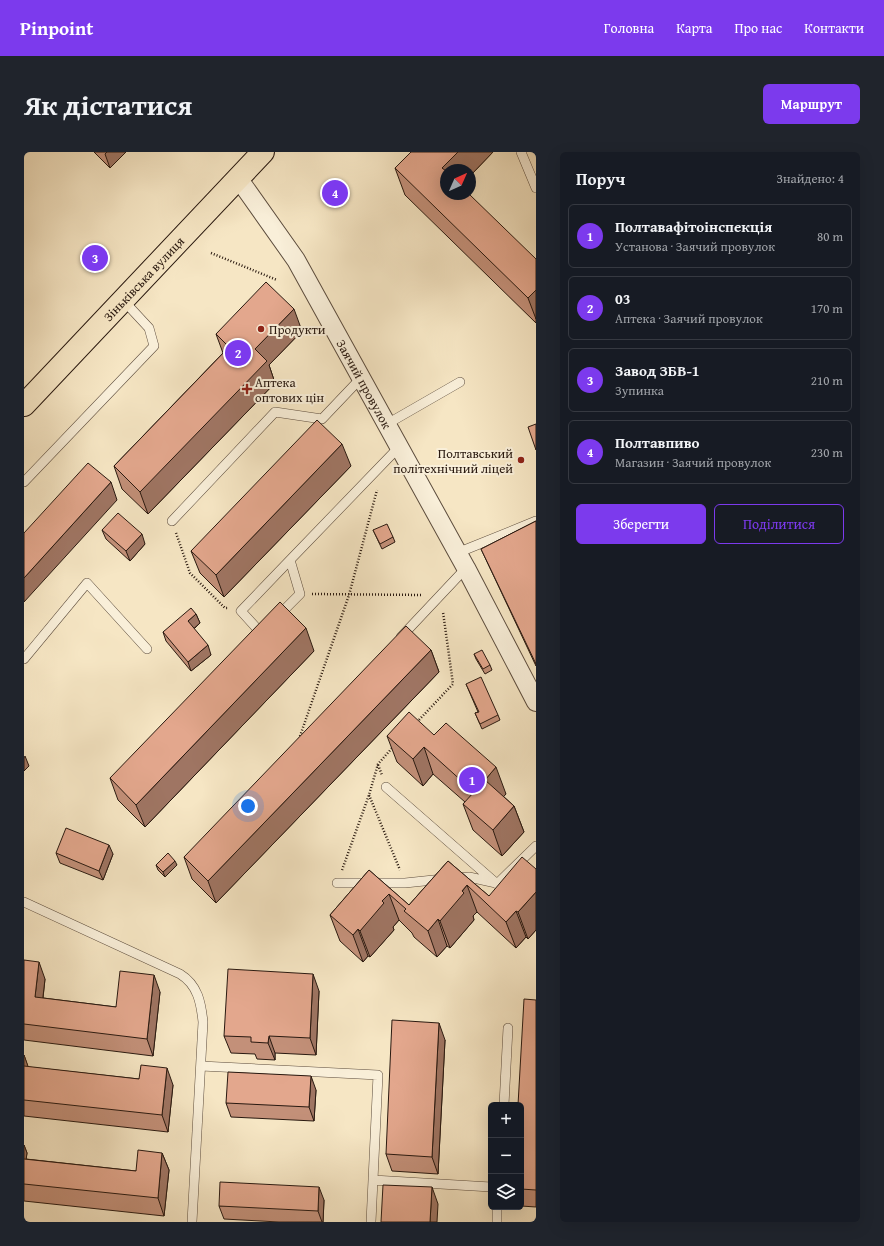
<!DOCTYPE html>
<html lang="uk">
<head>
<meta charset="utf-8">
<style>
  :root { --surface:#171b24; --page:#20242c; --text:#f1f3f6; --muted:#9ea1a6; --line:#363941; --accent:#7c3aed }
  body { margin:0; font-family:"Gentium Book Plus",serif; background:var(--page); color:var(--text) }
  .controls { position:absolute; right:12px; bottom:12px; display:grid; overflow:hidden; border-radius:6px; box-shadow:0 4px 16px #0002 }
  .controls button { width:36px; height:36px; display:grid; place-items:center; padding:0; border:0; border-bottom:1px solid var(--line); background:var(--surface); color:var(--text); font:20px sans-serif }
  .compass { position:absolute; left:416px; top:12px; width:36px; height:36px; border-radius:50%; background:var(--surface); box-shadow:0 4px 16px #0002; rotate:45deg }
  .you { position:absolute; left:224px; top:654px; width:14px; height:14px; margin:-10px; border:3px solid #fff; border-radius:50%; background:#1a73e8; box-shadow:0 0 0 6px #1a73e833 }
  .badge { display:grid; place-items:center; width:26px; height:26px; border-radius:50%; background:var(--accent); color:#fff; font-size:13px; font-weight:700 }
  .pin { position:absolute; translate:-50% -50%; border:2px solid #fff; box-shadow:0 1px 4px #0006 }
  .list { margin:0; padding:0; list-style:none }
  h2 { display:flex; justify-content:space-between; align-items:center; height:52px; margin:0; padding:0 16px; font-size:17px }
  h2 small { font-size:13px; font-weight:400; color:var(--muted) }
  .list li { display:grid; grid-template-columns:26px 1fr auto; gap:12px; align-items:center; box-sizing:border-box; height:64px; margin:0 8px 8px; padding:0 8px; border:1px solid var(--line); border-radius:6px }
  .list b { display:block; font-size:15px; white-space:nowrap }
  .list p { margin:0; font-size:13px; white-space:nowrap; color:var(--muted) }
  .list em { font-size:13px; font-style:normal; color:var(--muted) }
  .actions { display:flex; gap:8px; padding:12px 16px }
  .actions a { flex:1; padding:9px 0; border:1px solid var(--accent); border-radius:6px; text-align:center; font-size:14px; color:var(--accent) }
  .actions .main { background:var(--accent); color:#fff }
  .icon { flex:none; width:22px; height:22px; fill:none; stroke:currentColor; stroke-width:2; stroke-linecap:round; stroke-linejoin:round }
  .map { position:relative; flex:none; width:512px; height:1070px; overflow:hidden; border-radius:6px }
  header { display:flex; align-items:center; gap:24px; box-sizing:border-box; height:56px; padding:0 20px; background:var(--accent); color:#fff }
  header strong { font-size:19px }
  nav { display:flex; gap:22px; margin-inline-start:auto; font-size:14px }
  .intro { display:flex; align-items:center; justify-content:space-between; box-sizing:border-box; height:96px; padding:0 24px }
  h1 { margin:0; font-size:28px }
  .button { padding:10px 18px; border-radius:6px; background:var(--accent); color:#fff; font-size:14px; font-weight:700 }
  main { display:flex; gap:24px; padding:0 24px }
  aside { flex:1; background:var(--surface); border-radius:6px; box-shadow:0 4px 16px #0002 }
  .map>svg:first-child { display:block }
</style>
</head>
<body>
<header>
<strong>Pinpoint</strong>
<nav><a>Головна</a><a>Карта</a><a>Про нас</a><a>Контакти</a></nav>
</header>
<div class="intro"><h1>Як дістатися</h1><a class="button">Маршрут</a></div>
<main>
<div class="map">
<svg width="512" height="1070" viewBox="0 0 512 1070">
  <rect width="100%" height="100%" fill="#f6e6c4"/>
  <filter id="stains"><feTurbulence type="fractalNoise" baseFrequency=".005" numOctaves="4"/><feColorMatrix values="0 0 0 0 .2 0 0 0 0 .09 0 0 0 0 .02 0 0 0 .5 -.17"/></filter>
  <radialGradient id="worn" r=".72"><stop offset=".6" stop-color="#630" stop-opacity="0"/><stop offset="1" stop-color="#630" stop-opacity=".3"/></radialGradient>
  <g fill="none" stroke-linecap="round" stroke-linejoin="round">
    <g stroke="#5c4c3d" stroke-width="10">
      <path id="lane" d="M497,0L512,36
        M363,272L436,230
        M0,330L130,194L125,176L99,148
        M148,369L251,260L298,267L337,226
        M433,401L512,369
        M253,465L276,442L266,408L375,295
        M237,481L217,459L266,408
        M377,485L442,416
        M0,507L63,431L123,497
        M362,635L473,732L512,694
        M432,726L445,725L472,731
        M313,731H381L419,727
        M0,750L156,822C174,833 177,851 179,870L168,1070
        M177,914L354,923L347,1070
        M480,953L484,876
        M349,1028L467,1035
        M473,1070V1055"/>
    </g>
    <g stroke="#5c4c3d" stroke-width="20">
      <g id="street">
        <path id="s1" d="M214,26L272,108L442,416L512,550"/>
      </g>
    </g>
    <g stroke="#291910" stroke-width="24">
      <g id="primary">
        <path id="s2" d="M0,253L239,0"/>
      </g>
    </g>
    <path stroke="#291910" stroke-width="2.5" stroke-dasharray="1 2" stroke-linecap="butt" d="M187,101L253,128
      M152,381L166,421L201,456H204
      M288,442L399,443
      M393,570L429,532L419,460
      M275,587L325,443L353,338
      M354,613L358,623
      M345,643L376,718
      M318,718L345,643L354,612L369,595"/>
    <use href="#lane" stroke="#f9efd9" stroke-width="9"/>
    <use href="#street" stroke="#f9efd9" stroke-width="18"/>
    <use href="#primary" stroke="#f6e6c4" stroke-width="22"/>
  </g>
  <path fill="#c39079" stroke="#291910" d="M70,0H102L86,16Z
    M387,0H469L446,24V18L422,42L512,107V171L381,43L371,16Z
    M278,179L245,213L251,231L124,362L98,337L90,314L199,201L192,182Z
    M327,314L200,445L176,421L167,399Z
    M512,369V514L457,397Z
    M78,378L121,392L106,409L82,387Z
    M349,378L369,385L371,390L358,397Z
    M172,462L176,471L170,477L187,503L167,519L142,489L139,480Z
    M407,498L415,520L192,751L168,727L160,705Z
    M290,499L121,675L94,648L86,626Z
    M450,502L466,513L468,518L461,522L452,507Z
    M442,532L474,563L476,568L458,577L451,561L454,560Z
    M410,583L482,642L479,644L490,654L500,680L478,704L449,678L439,652L441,650L409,622L399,634L373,610L363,584Z
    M32,701L89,702L79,728L36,711Z
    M424,709L465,744L512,717V778L504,787L502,785L492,796L453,760L449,764L450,768L426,796L423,794L413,805L390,785L388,781L375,768L369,775L370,778L346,805L344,804L339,810L316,789L306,763L345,718L385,753Z
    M132,713H153L141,725L134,718Z
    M0,808L21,827L19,846L92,855L136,840L129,904L0,888Z
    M295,839L292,903L251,901V908L233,907L231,902L207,901L200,884Z
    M512,848V1055L497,1054V953Z
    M421,888L414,1022L368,1019L362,1002Z
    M0,903L4,915L115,927L149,933L144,980L0,964Z
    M292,938L290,969L207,965L202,951Z
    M0,993L3,1001L2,1007L112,1019L138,1001L145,1018L140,1064L0,1049Z
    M300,1048L299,1070H255L200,1067L195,1054Z"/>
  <path fill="#9f7563" stroke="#291910" d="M83,0H102L86,16L81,2Z
    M434,0H469L446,24V18H422V26L418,16Z
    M512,138V167L504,146Z
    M270,157L278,179L245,213L251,231L124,362L116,340L231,197Z
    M318,292L327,314L200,445L192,423Z
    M87,330L93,348L0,450V426Z
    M118,382L121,392L106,409L102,399Z
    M172,462L176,471L167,479L164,469Z
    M282,476L290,499L121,675L112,653Z
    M184,493L187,503L167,519L164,510Z
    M407,498L415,520L192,751L184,729Z
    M400,595L409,622L399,634L389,607Z
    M1,604L5,614L0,619V606Z
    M472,615L482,642L471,654L461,628Z
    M490,654L500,680L478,704L469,678Z
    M85,693L89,702L79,728L75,719Z
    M151,709L153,713L141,725L139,720Z
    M443,733L453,760L449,764L450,768L426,796L416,769Z
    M512,740V778L504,787L494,760Z
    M365,742L375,768L369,775L370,778L346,805L336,779L358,749Z
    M492,759L502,785L492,796L482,770Z
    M414,767L423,794L413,805L404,779Z
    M334,777L344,804L339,810L329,783Z
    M15,810L21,827L17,862L11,845Z
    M289,822L295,839L292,903L286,886Z
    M130,823L136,840L129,904L123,887Z
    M415,871L421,888L414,1022L408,1005Z
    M245,884L251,901V908L244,891Z
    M0,903L5,917L0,921Z
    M143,916L149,933L144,980L138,963Z
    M287,924L292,938L290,969L285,955Z
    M0,993L3,1001L0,1023Z
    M138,1001L145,1018L140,1064L134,1046Z
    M295,1035L300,1048L299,1070H298L294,1059Z
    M408,1035L414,1052L413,1070H406Z"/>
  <path fill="#e3a78d" stroke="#291910" d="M387,0H434L418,16L422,19V42H445L512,107V138L504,146L371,16Z
    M242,130L270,157L231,197L243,209L116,340L90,314L205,195L192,182Z
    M293,268L318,292L192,423L167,399Z
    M512,272V298L504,275Z
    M64,311L87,330L0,426V381Z
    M94,361L118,382L102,399L78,378Z
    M512,369V512L457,397Z
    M363,372L369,385L356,392L349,378Z
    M256,450L282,476L112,653L86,626Z
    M167,456L172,462L164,469L184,493L164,510L139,480Z
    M382,474L407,498L184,729L160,705Z
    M458,498L466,513L459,517L450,502Z
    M457,525L474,563L456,572L451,561L455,560L442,532Z
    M385,560L410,583L422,571L472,615L461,628L490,654L469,678L439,652L450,640L400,595L389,607L363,584Z
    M42,676L85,693L75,719L32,701Z
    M144,701L151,709L139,720L132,713Z
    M498,705L512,717V740L494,760L492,759L482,770L443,733L438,739L440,741L416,769L414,767L404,779L380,759L382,757L365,742L358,749L360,751L336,779L334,777L329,783L306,763L345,718L385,753L424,709L465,744Z
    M0,808L15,810L11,845L92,855L96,819L130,823L123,887L0,872Z
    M204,817L289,822L286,886L245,884L244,891L227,890V885L200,884Z
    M500,847L512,848V1038L497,1037V953H494Z
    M368,868L415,871L408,1005L362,1002Z
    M117,913L143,916L138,963L0,948V914L115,927Z
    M204,920L287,924L285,955L202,951Z
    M114,998L138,1001L134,1046L0,1032V1007L112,1019Z
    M196,1030L295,1035L294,1059L195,1054Z
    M359,1033L408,1035L406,1070H357Z"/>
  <g fill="#8f2418" stroke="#f9efd9" stroke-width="1.5">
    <circle cx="237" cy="177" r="4"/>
    <path d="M221 231h4v4h4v4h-4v4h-4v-4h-4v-4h4z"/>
    <circle cx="497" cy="308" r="4"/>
  </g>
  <g text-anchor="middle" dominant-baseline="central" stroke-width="4" stroke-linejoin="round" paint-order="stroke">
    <g font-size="13" fill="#291910" stroke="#f9efd9">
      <text stroke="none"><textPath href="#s2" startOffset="174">Зіньківська вулиця</textPath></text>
      <text stroke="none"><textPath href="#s1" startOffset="242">Заячий провулок</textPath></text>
    </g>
    <g font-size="13" fill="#291910" stroke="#f9efd9" text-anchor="start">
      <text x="245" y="177">Продукти</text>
      <text x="231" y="230">Аптека<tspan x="231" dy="15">оптових цін</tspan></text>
      <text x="489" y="301" text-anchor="end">Полтавський<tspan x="489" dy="15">політехнічний ліцей</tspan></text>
    </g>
  </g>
  <rect width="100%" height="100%" filter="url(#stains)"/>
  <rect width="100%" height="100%" fill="url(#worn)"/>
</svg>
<div class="controls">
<button>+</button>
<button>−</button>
<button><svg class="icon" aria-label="layers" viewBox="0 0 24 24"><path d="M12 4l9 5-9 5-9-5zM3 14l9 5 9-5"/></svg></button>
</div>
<svg class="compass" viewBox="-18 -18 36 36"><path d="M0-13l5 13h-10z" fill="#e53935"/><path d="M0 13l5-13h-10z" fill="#9ea1a6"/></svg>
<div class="you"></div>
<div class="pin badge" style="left:448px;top:628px">1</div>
<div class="pin badge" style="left:214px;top:201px">2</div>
<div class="pin badge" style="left:71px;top:106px">3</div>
<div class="pin badge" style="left:311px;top:41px">4</div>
</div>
<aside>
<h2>Поруч<small>Знайдено: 4</small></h2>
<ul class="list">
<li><span class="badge">1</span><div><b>Полтавафітоінспекція</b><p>Установа · Заячий провулок</p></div><em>80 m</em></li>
<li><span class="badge">2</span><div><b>03</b><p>Аптека · Заячий провулок</p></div><em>170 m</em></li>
<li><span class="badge">3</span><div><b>Завод ЗБВ-1</b><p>Зупинка</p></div><em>210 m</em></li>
<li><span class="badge">4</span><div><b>Полтавпиво</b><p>Магазин · Заячий провулок</p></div><em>230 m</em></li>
</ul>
<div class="actions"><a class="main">Зберегти</a><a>Поділитися</a></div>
</aside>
</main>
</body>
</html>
